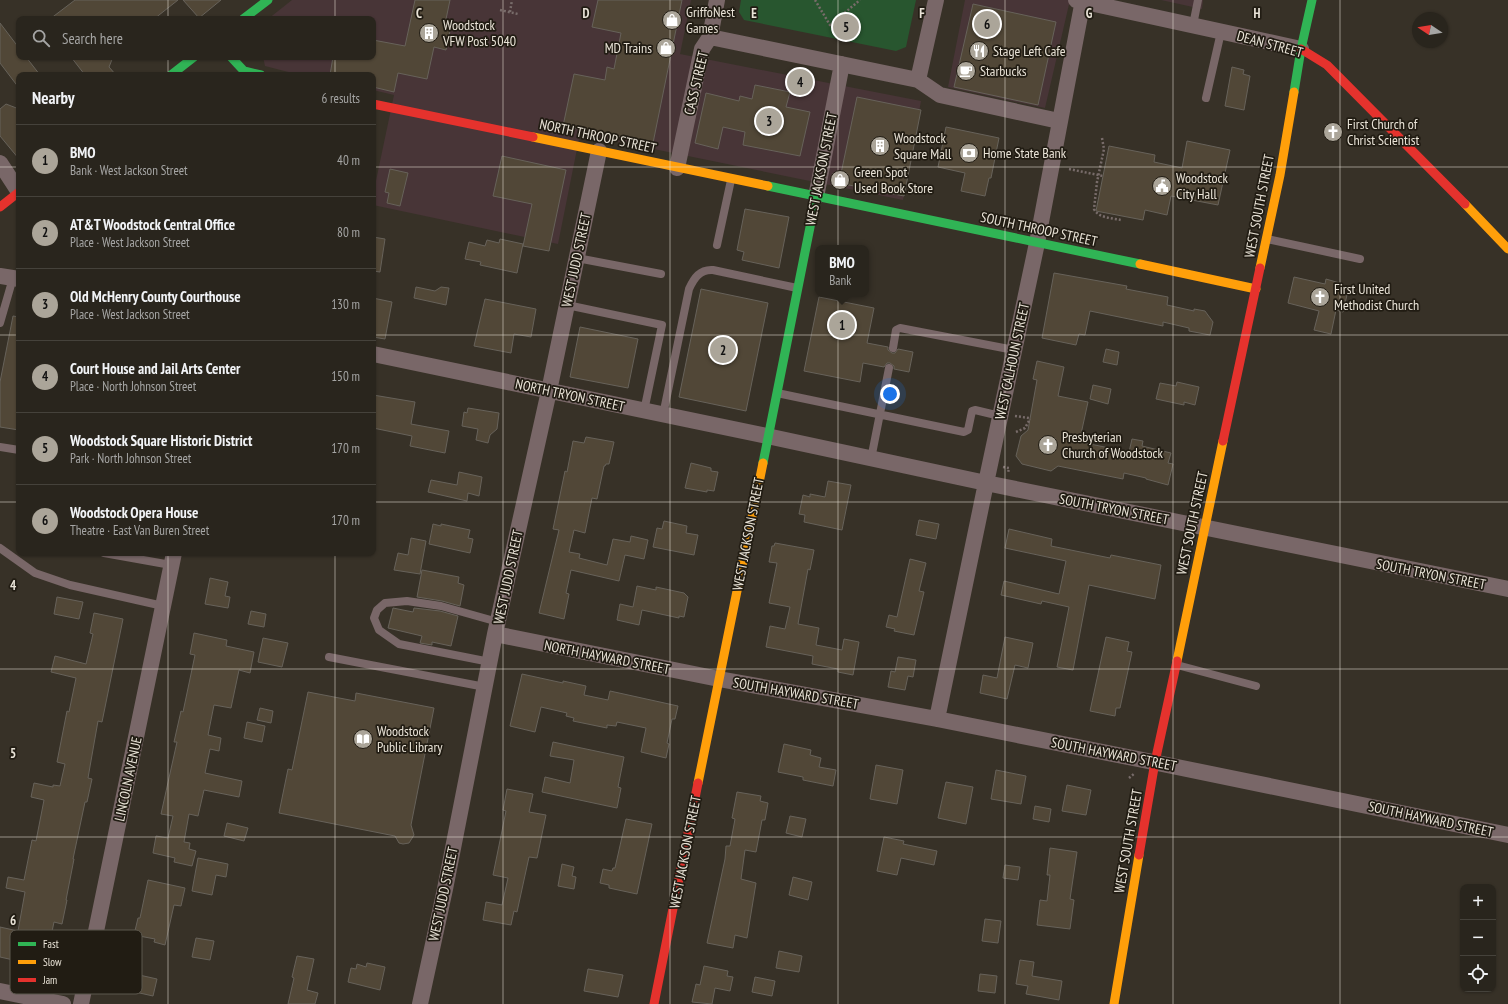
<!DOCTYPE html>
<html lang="en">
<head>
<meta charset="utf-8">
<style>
  :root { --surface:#29251d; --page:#312d26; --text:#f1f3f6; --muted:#a5a5a4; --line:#45423b; --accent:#aba599 }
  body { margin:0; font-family:"PT Sans Narrow",sans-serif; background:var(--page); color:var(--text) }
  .controls { position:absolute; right:12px; bottom:12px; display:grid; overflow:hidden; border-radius:8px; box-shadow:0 1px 3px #0004 }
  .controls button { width:36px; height:36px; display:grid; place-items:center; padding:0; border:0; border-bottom:1px solid var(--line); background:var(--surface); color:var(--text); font:20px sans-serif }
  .compass { position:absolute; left:1412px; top:12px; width:36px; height:36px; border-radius:50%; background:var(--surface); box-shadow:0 1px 3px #0004; rotate:282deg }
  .you { position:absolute; left:890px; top:394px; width:14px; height:14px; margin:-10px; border:3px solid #fff; border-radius:50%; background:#1a73e8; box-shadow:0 0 0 6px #1a73e833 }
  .badge { display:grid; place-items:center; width:26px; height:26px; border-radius:50%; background:var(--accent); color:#111; font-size:13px; font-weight:700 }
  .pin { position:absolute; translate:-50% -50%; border:2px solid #fff; box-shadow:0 1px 4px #0006 }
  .popup { position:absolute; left:815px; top:245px; width:54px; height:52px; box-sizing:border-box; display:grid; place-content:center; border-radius:8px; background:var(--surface); filter:drop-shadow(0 1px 3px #0005); font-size:13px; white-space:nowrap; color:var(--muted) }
  .popup b { font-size:15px; color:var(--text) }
  .popup::after { content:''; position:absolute; left:50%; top:100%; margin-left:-8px; border:8px solid transparent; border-top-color:var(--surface) }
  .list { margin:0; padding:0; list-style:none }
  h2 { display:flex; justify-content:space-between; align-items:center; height:52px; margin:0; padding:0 16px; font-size:17px }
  h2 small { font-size:13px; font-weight:400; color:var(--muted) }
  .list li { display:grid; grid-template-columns:26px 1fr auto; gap:12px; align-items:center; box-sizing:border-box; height:72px; padding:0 16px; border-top:1px solid var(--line) }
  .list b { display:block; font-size:15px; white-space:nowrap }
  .list p { margin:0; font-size:13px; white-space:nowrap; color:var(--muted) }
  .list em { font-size:13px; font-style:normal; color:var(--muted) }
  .icon { flex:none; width:22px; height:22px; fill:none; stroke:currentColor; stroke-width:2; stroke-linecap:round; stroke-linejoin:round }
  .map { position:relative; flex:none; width:1508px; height:1004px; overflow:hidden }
  .search { position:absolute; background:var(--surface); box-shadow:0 1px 3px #0004; left:16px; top:16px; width:360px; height:44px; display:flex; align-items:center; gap:10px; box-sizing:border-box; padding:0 14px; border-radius:8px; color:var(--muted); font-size:15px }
  .panel { position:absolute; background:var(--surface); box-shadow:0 1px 3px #0004; left:16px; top:72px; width:360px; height:484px; border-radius:8px }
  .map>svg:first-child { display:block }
</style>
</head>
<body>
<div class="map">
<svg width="1508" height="1004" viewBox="0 0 1508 1004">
  <rect width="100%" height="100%" fill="#373127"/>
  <path fill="#483537" d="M292,0H691L680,54L921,101L903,200L580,134L558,244L373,205V195L394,95L373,90V75H300L265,66L263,57H373V19H268Z
    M965,0H1070L1045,108L948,87Z
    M1161,0H1203L1202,9Z"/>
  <path fill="#28562f" d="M741,0H916L906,47L896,51L744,20L739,12Z"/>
  <path fill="#514737" stroke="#67625a" d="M75,0H178L154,19H50Z
    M183,0H221L199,18Z
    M415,0H450L445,24L451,26L446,50L434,47L427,79L398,73L394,92L373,87V75H330L333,57H373V40L405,46Z
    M598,0H682L653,143L563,126L574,74L605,80L607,67L614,69L621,33L592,27Z
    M973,4L1056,22L1038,105L954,87Z
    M0,23L19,48V57H26L40,75H19V88L0,63Z
    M71,57H113L109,67L116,75H85Z
    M1232,67L1244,70L1243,74L1250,76L1244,110L1225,106Z
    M755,85L790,92L786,107L810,112L800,156L743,145L745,132L723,127L718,149L695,143L706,93L739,101L740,96L752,99Z
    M857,97L921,110L904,196L839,183Z
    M6,104L19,109V159L0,136V109Z
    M946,127L999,138L991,178H989L985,196L961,191L965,173L938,167Z
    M1187,141L1230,150L1218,205L1171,196L1167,215L1145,210L1143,220L1096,211L1109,146L1155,155L1154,162L1182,168Z
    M502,156L566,170L549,251L523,246L532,204L493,196Z
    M390,169L408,173L400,206L387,203L389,193L385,192Z
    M745,209L789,217L779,268L742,260L744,252L737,250Z
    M373,237L385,239L380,272L373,271Z
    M500,239L523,244L517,273L480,265L481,262L465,259L469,242L485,246L487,240L499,243Z
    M1054,273L1127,286L1126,289L1168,297L1167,305L1194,311V309L1205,311L1213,322L1210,335L1189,331V328L1163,322V326L1090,311L1085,335L1079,334L1076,345L1042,338Z
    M1294,277L1325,284L1326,279L1343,284L1341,294L1347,295L1343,312L1336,310L1331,334L1314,330L1319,311L1288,303Z
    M416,287L435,291L441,287L449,288L446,305L414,298Z
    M701,289L768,303L746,411L679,397Z
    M819,297L874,308L867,343L888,347V350L892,353H895L898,349L913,352L909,372L894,369V366L890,363H887L884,367L863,363L860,382L804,371Z
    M373,298L392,302L385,339L373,337Z
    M485,299L536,309L531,337L514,334L511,353L474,346Z
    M13,316L19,317V430L0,427V382Z
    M580,327L638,339L628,388L570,377Z
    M1106,349L1119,352L1117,365L1103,362Z
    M1037,361L1064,367L1058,396L1088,402L1081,434L1087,435L1085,443L1129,452L1132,439L1143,441L1142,446L1171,453L1168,463L1173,464L1168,485L1146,479V478L1124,473L1123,479L1058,466L1051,471L1022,464L1016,456L1021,436L1028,430L1037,380L1033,379Z
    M1177,382L1199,387L1195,405L1184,402V405L1156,399L1160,383L1176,386Z
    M1093,385L1111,389L1108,404L1090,399Z
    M373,395L415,402L411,424L449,431L445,453L410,446L412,436L373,428Z
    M468,408L499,413L497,429L490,435L488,443L476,440L478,429L462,426L464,412L467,413Z
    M586,437L614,442L609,464H606L605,466H604L597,499L592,498L585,533L574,530L569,552L580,554L579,558L607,565L613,539L630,542L631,536L648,540L644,559L625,555L619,581L571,570L566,593L569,594L564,619L539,613L559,530L553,529L565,471L567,472L573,441L584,443Z
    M691,463L711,468V471L718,472L714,491L707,490V492L685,488Z
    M459,472L482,477L479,496L468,493L467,501L428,492L431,480L457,485Z
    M828,481L851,485L842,530L804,522L805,515L799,514L803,495L810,497V494L825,497Z
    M919,520L939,524L936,539L916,535Z
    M664,521L687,526L686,533L698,535L694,555L653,547L657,528L662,529Z
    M433,524L441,526V524L470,530L468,538L473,539L470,553L429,544Z
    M1009,529L1052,539L1051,546L1110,558L1111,555L1161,565L1155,599L1089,585L1073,670L1057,667L1069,607L1042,601L1041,604L1001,595L1004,581L1059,594L1066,561L1005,548Z
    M411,538L426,541L420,574L394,570L398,553L408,555Z
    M775,543L814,550L810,570L808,569L798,624L819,628L816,645L842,650L844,639L859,642L853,675L838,672V669L812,664L813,656L766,647L770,626L785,629L790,607L769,603L777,563L769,562L772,546H774Z
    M910,559L926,563L919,591L924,592L914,635L894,631L895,629L886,627L889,615L897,617Z
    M422,570L459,577L458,583L464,585L460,606L442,601L417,597Z
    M210,578L228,582L225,596L230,597L228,608L205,604Z
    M637,586L656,590V587L684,593L688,597L684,617L679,616V618L642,610L639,625L617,620L620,604L633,607Z
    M57,597L83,602L79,619L54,614Z
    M393,608L413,612L414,608L440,611L458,616L451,646L432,642V645L420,643L422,636L388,628Z
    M251,611L266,614L264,627L248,624Z
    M94,613L123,619L102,722L98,721L88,778L92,779L87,802H85L73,859H74L66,900H67L62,924L54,922L49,946L41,944L38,962L19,958L18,961L0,957V927L18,931L25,892L6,888L8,877L24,880L32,840L36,841L44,800L31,797L34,783L53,787V785L60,786L65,764L57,762L67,711L69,712L76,678L51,672L55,656L86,664L93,634L90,633Z
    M194,633L227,640L226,646L254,652L250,673L239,670L231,708L214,705L208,735L221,738L219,751L210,749L205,773L242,781L239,797L204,790L198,816L189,814L184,842L190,843L189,849L196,851L192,866L174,862L175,858L153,853L156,836L168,838L173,816L161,814L177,742H174L181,711L183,712L195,655L190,654Z
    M1005,637L1033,643L1028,668L1015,665L1007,699L980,693L983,675L997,678Z
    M1106,637L1129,642L1127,651L1132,652L1120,708H1116L1115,716L1090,711Z
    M263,638L288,643L282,667L258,662Z
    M898,657L916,660L913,677L908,676L905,690L888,687L891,671L895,672Z
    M522,674L563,683V681L586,686L584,695L608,700L610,691L678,706L675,719H672L667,743L669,744L666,758L641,752L646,728L617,722L616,726L607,725V728L573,721L574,718L566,716L567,713L541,707L535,732L510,726Z
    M308,692L355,701L356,693L434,708L411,825L414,835L409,843L403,844L399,843L395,836L279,813L288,769L292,770Z
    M260,708L273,711L271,723L257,720Z
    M247,722L265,726L262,742L244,738Z
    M553,742L624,757L618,787L621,788L617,808L542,792L545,777L570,783L574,760L550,756Z
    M784,744L811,750L810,755L821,758L819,767L836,770L833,786L803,780V777L778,772Z
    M876,765L903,770L897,804L870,799Z
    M996,770L1026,776L1021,804L991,799Z
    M946,782L973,787L966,824L938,818Z
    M1067,785L1091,790L1086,815L1062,811Z
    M507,789L533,794L529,812L546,815L537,858L529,857L517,912L514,911L511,925L483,920L486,902L502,905L508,878L493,875L506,811L503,810Z
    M737,792L761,796L760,801L768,803L765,820H762L756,852L745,850L741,879L756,883L747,938L735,935L733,948L707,943L725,859L726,846H730L735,819L732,818Z
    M1035,806L1051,809L1049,822L1033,819Z
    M790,816L806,819L802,837L786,833Z
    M626,819L652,824L637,894L609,888V885L600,883L603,869L612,871L613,868H615Z
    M227,823L248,828L244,841L224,836Z
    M884,837L904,841L903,844L937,851L934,865L901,858L897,875L877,871Z
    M1050,848L1077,852L1070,899L1074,900L1070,929L1037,925L1040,900L1047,901L1050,875H1047Z
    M198,858L228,864L226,877L216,875L212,895L192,891Z
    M562,864L574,867L572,876L576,877L574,889L558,886Z
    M1005,865L1020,867L1018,880L1003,878Z
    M793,877L812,882L808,900L789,895Z
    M148,880L185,888L181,906L174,905L165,945L154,942L155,939L134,935L138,918H140Z
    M985,919L1001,921L998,943L982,941Z
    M196,938L214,941L210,960L192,957Z
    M779,951L802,956L799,972L776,968Z
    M297,956L314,959L307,990L318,993L315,1004H288L294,978L292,977Z
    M1020,960L1034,962L1032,976L1062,981L1059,1000L1026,994L1028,986L1016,984Z
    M367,963L385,967L380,990L348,982L351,968L356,969L357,964L366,967Z
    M704,966L728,971L727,976L733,977L730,991L715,988L712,1004L692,1002L696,984L700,985Z
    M588,969L623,975L618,997L584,991Z
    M126,972L157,979L153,996L122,989Z
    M980,974L997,976L995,993L978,991Z
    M755,977L775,981L772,996L752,992Z"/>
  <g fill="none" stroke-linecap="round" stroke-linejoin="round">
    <path stroke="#786c6a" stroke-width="2.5" stroke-dasharray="2 2" stroke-linecap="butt" d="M815,0L830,25L860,0
      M500,10L518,14
      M510,12L512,0
      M1102,138L1104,149L1097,182L1094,209C1098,218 1112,218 1121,220
      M1069,169L1103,176
      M1015,416L1029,418
      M1016,432L1025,428L1030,419
      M1003,467L1009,468L1008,473
      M1129,778L1135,773"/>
    <path stroke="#796768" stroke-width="8" d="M1193,25L1198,0
      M1206,98L1221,32
      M1267,239L1360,259
      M717,245L731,180
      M577,258L661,274
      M567,305L662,325L644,411
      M0,323L13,278
      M893,348L896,330L900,328L1014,350
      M777,393L964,432L968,430L972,411L975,410L1000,416
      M663,415L689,289C694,278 700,269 713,270L797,288
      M0,447L19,450
      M871,459L889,368
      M0,548L35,573L70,585L163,606
      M104,553L171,565
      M329,657L485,687
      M490,662L399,644L379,630L374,618L377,610L385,603L407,601L441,606L498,622
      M1177,665L1256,686"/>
    <path stroke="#796768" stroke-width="16" d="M1076,0L1301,49
      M710,37L918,80L940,95L1059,121
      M918,80L936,0
      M0,163L19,192
      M677,168L702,49L710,37L717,0
      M816,197L842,64
      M0,276L19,279
      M373,354L767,436L986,483L1508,589
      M495,634L719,679L937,719L1138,759L1508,835
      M937,719L986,483L1037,243L1083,0
      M0,991L63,1004
      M81,1004L174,553
      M420,1004L445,889L495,634L549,391L599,151"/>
    <path stroke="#30b455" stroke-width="9" d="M243,19L268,0
      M231,57L244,71L261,75
      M171,75L194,57
      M1294,92L1301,49L1312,0
      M768,186L1140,264
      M763,463L816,197"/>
    <path stroke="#ff9f0a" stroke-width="9" d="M533,137L768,186
      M1465,204L1508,249
      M1140,264L1256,289
      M1260,268L1280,175L1294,92
      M1177,661L1223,441
      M698,783L763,463
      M1114,1004L1139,855"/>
    <path stroke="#e5322d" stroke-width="9" d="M1301,49L1327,65L1465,204
      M373,104L533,137
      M0,207L19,192
      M1223,441L1260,268
      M1139,855L1155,762L1177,661
      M654,1004L698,783"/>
  </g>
  <path fill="none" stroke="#e9e3d7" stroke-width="1" stroke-opacity="0.55" d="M168,0V19M335,0V19M503,0V1004M670,0V1004M838,0V1004M1005,0V1004M1173,0V1004M1340,0V1004M168,57V75M335,57V75M0,167H19M373,167H1508M0,335H19M373,335H1508M0,502H19M373,502H1508M168,553V1004M335,553V1004M0,669H1508M0,837H1508"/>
  <defs>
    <g id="shop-disc" transform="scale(1)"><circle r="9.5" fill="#aba599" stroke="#211c13"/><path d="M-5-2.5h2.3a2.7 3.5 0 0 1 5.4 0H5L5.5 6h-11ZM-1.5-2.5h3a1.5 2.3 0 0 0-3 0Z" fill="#fff"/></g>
    <g id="building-disc" transform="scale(1)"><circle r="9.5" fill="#aba599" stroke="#211c13"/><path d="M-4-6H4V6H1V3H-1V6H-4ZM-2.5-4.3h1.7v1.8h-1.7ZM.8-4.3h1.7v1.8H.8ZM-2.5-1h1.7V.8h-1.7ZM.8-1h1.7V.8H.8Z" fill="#fff"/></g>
    <g id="restaurant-disc" transform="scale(1)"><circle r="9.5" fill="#aba599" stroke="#211c13"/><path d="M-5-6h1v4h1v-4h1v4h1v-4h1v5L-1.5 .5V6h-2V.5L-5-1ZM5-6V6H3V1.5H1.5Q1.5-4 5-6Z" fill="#fff"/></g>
    <g id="cafe-disc" transform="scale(1)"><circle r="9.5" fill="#aba599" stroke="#211c13"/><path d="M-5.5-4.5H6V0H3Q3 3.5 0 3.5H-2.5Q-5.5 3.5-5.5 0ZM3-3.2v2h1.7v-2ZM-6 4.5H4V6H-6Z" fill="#fff"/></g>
    <g id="church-disc" transform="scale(1)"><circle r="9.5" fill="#aba599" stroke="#211c13"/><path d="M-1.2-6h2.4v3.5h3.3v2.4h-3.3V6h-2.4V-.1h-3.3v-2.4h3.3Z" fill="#fff"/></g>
    <g id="bank-disc" transform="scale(1)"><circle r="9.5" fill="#aba599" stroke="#211c13"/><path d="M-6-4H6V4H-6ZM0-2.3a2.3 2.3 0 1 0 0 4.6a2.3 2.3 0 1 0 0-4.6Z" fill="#fff"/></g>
    <g id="civic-disc" transform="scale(1)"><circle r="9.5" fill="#aba599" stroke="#211c13"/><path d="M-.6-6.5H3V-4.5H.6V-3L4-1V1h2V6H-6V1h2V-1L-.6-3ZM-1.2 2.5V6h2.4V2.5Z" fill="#fff"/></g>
    <g id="library-disc" transform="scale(1)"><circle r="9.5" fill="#aba599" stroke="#211c13"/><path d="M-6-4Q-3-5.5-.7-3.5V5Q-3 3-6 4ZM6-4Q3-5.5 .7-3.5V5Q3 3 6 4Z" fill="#fff"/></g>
  </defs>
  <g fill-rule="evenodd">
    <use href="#shop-disc" x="672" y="20"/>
    <use href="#building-disc" x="429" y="33"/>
    <use href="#shop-disc" x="666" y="48"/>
    <use href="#restaurant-disc" x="979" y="51"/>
    <use href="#cafe-disc" x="966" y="71"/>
    <use href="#church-disc" x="1333" y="132"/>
    <use href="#building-disc" x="880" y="146"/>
    <use href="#bank-disc" x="969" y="153"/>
    <use href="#shop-disc" x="840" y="180"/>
    <use href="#civic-disc" x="1162" y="186"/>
    <use href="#church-disc" x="1320" y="297"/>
    <use href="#church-disc" x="1048" y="445"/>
    <use href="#library-disc" x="363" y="739"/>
  </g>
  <g text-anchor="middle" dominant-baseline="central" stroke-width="3.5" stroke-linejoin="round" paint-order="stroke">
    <g font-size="14" fill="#e9e3d7" stroke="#211c13" text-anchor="start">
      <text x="686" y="12">GriffoNest<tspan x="686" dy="16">Games</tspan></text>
      <text x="443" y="25">Woodstock<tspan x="443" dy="16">VFW Post 5040</tspan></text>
      <text x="652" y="48" text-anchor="end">MD Trains</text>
      <text x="993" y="51">Stage Left Cafe</text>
      <text x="980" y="71">Starbucks</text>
      <text x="1347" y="124">First Church of<tspan x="1347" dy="16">Christ Scientist</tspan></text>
      <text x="894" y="138">Woodstock<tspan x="894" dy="16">Square Mall</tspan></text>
      <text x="983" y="153">Home State Bank</text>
      <text x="854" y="172">Green Spot<tspan x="854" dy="16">Used Book Store</tspan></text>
      <text x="1176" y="178">Woodstock<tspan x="1176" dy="16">City Hall</tspan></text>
      <text x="1334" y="289">First United<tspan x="1334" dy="16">Methodist Church</tspan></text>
      <text x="1062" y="437">Presbyterian<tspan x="1062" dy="16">Church of Woodstock</tspan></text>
      <text x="377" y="731">Woodstock<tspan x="377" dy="16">Public Library</tspan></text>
    </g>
    <g font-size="14" fill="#e9e3d7" stroke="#211c13">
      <text transform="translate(1270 44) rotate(15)">DEAN STREET</text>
      <text transform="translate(696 83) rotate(-77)">CASS STREET</text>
      <text transform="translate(598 136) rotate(12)">NORTH THROOP STREET</text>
      <text transform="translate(821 169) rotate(-79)">WEST JACKSON STREET</text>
      <text transform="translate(1259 206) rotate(-79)">WEST SOUTH STREET</text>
      <text transform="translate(1039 229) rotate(12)">SOUTH THROOP STREET</text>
      <text transform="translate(576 260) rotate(-78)">WEST JUDD STREET</text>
      <text transform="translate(1012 361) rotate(-78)">WEST CALHOUN STREET</text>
      <text transform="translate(570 395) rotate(12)">NORTH TRYON STREET</text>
      <text transform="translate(1114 509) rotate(11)">SOUTH TRYON STREET</text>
      <text transform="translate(1192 523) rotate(-78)">WEST SOUTH STREET</text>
      <text transform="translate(748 534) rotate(-79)">WEST JACKSON STREET</text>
      <text transform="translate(1431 574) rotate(11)">SOUTH TRYON STREET</text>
      <text transform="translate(508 577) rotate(-78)">WEST JUDD STREET</text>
      <text transform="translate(607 657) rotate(11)">NORTH HAYWARD STREET</text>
      <text transform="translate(796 693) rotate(10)">SOUTH HAYWARD STREET</text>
      <text transform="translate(1114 754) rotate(11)">SOUTH HAYWARD STREET</text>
      <text transform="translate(128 779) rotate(-78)">LINCOLN AVENUE</text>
      <text transform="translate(1431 819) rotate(12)">SOUTH HAYWARD STREET</text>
      <text transform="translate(1128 841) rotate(-80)">WEST SOUTH STREET</text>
      <text transform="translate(685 852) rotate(-79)">WEST JACKSON STREET</text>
      <text transform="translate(443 894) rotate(-78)">WEST JUDD STREET</text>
    </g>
  </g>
  <rect x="10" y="930" width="132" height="64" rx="6" fill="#211c13" stroke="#5d584e" stroke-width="1"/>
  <rect x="18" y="942" width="18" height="4" fill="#30b455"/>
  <rect x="18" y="960" width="18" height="4" fill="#ff9f0a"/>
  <rect x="18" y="978" width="18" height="4" fill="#e5322d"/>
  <g font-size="11" fill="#e9e3d7">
    <text x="43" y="948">Fast</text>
    <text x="43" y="966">Slow</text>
    <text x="43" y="984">Jam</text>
  </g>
  <g font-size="13" text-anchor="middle" font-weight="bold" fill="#e9e3d7" stroke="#211c13" stroke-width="3.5" stroke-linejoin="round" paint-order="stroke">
    <text x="419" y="18">C</text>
    <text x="586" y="18">D</text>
    <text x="754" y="18">E</text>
    <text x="922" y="18">F</text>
    <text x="1089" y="18">G</text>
    <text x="1257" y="18">H</text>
    <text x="13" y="590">4</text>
    <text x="13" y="758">5</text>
    <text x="13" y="925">6</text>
  </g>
</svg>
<div class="controls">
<button>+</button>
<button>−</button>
<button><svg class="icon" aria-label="locate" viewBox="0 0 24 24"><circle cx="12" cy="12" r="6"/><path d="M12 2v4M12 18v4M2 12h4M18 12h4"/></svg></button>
</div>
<svg class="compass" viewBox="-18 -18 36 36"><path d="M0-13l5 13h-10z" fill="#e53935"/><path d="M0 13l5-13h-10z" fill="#a5a5a4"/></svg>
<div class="you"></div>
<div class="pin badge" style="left:842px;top:325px">1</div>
<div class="popup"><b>BMO</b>Bank</div>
<div class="pin badge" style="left:723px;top:350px">2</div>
<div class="pin badge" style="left:769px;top:121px">3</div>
<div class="pin badge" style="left:800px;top:82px">4</div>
<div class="pin badge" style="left:846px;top:27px">5</div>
<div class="pin badge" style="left:987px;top:24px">6</div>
<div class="search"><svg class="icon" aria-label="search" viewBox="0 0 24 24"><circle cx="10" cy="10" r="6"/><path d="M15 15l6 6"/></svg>Search here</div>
<section class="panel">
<h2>Nearby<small>6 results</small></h2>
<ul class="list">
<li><span class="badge">1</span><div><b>BMO</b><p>Bank · West Jackson Street</p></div><em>40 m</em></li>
<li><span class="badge">2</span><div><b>AT&amp;T Woodstock Central Office</b><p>Place · West Jackson Street</p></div><em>80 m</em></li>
<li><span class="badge">3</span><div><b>Old McHenry County Courthouse</b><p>Place · West Jackson Street</p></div><em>130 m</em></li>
<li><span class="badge">4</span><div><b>Court House and Jail Arts Center</b><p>Place · North Johnson Street</p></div><em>150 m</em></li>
<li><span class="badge">5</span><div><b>Woodstock Square Historic District</b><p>Park · North Johnson Street</p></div><em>170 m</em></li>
<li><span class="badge">6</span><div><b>Woodstock Opera House</b><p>Theatre · East Van Buren Street</p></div><em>170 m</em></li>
</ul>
</section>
</div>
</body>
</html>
